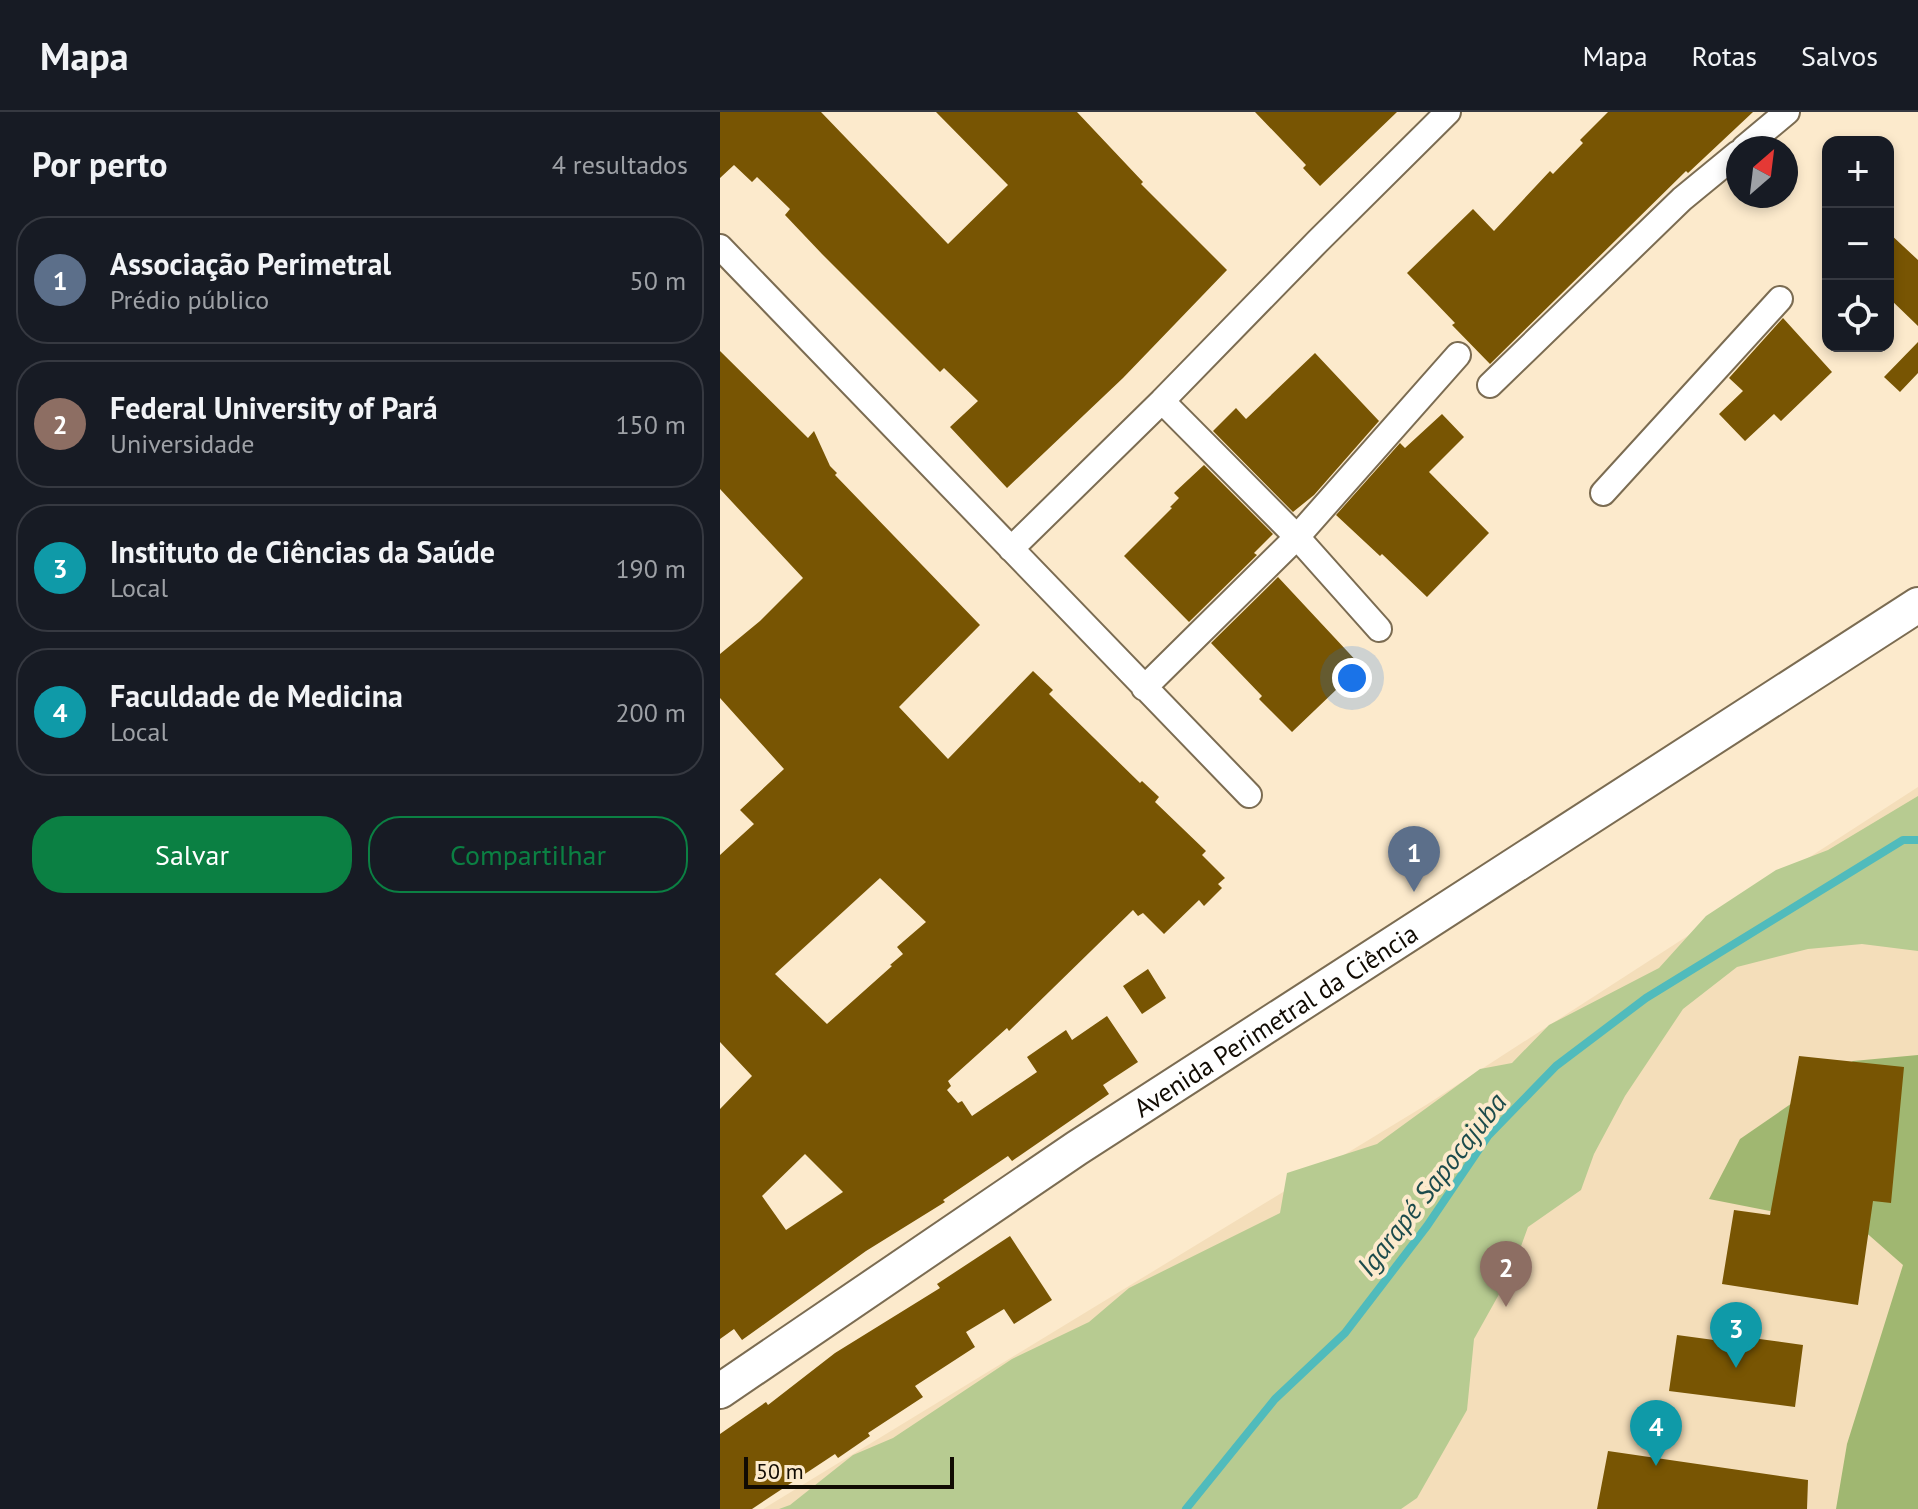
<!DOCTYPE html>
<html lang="pt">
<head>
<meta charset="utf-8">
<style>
  :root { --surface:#171b24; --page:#242831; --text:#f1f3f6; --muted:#9ea1a6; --line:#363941; --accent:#0b8043 }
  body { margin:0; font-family:"PT Sans",sans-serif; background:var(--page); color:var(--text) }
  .controls { position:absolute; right:24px; top:24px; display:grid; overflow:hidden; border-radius:16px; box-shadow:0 4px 12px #0003 }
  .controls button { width:72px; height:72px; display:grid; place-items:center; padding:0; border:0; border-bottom:2px solid var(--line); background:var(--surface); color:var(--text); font:40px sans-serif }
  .compass { position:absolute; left:1006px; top:24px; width:72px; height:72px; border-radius:50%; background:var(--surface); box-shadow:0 4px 12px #0003; rotate:28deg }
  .scale { position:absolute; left:24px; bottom:20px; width:210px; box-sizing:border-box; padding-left:8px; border:4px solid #110b03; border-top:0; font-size:22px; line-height:28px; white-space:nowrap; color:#110b03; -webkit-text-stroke:6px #fceacc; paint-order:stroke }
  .you { position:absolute; left:632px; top:566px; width:28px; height:28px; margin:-20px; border:6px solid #fff; border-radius:50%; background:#1a73e8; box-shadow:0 0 0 12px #1a73e833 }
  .badge { display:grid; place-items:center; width:52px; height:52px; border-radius:50%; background:var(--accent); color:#fff; font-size:26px; font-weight:700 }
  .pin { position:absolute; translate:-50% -66px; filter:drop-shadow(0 2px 4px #0008) }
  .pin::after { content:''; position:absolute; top:42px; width:28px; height:24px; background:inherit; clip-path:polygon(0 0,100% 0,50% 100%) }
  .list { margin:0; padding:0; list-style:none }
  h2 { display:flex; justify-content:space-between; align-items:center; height:104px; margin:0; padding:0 32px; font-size:34px }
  h2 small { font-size:26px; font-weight:400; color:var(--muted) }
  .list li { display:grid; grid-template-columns:52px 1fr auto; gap:24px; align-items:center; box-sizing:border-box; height:128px; margin:0 16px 16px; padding:0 16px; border:2px solid var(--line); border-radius:32px }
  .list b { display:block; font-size:30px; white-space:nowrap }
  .list p { margin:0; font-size:26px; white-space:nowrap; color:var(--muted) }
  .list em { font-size:26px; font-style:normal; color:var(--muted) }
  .actions { display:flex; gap:16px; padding:24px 32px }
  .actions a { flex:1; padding:18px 0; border:2px solid var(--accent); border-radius:32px; text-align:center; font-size:28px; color:var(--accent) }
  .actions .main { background:var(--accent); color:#fff }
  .icon { flex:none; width:44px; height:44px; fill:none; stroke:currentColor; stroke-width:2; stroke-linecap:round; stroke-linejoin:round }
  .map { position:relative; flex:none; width:1198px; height:1397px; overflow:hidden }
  header { display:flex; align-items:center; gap:48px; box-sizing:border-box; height:112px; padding:0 40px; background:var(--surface); border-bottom:2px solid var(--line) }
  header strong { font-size:38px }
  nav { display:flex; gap:44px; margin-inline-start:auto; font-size:28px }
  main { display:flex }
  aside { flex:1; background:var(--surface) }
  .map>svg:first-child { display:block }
</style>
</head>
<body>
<header>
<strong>Mapa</strong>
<nav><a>Mapa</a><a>Rotas</a><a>Salvos</a></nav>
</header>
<main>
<aside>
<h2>Por perto<small>4 resultados</small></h2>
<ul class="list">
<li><span class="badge" style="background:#5c6f8a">1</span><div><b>Associação Perimetral</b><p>Prédio público</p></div><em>50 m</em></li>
<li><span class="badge" style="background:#8d6e63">2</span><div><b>Federal University of Pará</b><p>Universidade</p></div><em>150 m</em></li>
<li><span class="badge" style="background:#0f9aa8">3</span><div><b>Instituto de Ciências da Saúde</b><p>Local</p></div><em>190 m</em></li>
<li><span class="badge" style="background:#0f9aa8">4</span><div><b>Faculdade de Medicina</b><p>Local</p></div><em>200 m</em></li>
</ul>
<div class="actions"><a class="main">Salvar</a><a>Compartilhar</a></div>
</aside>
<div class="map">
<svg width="1198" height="1397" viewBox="0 0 1198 1397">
  <rect width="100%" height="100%" fill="#fceacc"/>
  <path fill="#f4deba" d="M1198,675V1397H43L706,993Z"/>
  <path fill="#b7cb91" d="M1198,684V839L1142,832L1088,837L1017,855L963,897L905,984L874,1042L861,1078L808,1115L792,1159L754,1227L747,1298L697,1386L681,1397H59L70,1393L133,1343L173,1326L292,1247L369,1210L409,1176L560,1101L567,1061L657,1032L760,957L792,951L829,913L939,856L986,804L1056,758L1108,738Z"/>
  <path fill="#a0b771" d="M1198,943V1397H1116L1127,1332L1183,1153L1142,1117L989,1087L1020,1027L1133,949Z"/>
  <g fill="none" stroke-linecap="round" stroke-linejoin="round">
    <path stroke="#50bbbc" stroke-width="8" d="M466,1397L555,1287L625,1221L707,1114L768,1024L836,954L926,886L1183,728H1198"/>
  </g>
  <path fill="#785503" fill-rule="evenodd" d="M0,0H101L228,132L288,73L216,0H357L423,70L421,72L507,158L403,266L287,376L230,315L258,289L224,256L220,260L102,142L65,103L70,97L37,65L32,70L14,53L0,66Z
    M535,0H677L600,74L583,56L586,53Z
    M888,0H1033L968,61L966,59L770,252L732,213L735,211L687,161L753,97L774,119L830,59L833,62L863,31L860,28Z
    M1168,120L1198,148V214L1168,185Z
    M1063,206L1112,260L1061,309L1054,302L1025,329L999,302L1023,279L1009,266Z
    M1198,230V261L1180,280L1164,265Z
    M0,239L88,326L94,319L110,354L117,361L115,363L260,513L179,595L228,647L313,559L333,578L329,582L420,671L422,669L439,685L435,690L486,739L482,743L505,766L498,772L502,776L484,794L479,788L444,822L423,801L418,804L413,798L289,919L287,916L228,969L231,974L227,978L238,991L242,989L252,1004L317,960L307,945L346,918L352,928L387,904L418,950L383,973L389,982L292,1049L288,1044L223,1088L225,1090L146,1139L22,1228L14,1217L0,1227V997L32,964L0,930V743L34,712L20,698L64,657L0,586V542L40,509L83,466L0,377ZM160,766L206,810L177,835L183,842L170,853L172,854L107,912L55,862ZM85,1042L123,1080L66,1118L42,1084Z
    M595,241L659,309L594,383L573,400L493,319L516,296L526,307Z
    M722,302L744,325L709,360L769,421L707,485L662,442L660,444L616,403L680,331L685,336Z
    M484,353L553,422L534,441L537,443L469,510L404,444L452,396L450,395L459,386L454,381Z
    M558,465L641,554L572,620L539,587L542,584L491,531Z
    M428,857L446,886L422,902L403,874Z
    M1079,944L1184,955L1171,1091L1153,1089L1138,1193L1002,1172L1014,1098L1050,1103Z
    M290,1124L332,1188L294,1212L284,1197L246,1220L255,1235L195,1274L203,1285L148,1321L150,1324L118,1346L115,1342L32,1397H0V1322L46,1290L48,1293L115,1241L220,1176L217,1172Z
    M957,1223L1031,1233L1032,1226L1083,1233L1075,1295L949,1279Z
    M888,1339L1088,1368L1087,1397H877Z"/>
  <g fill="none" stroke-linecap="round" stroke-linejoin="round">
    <g stroke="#7b6c52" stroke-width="28">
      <path id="street" d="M1024,36L1067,0
        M0,135L529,683
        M770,273L962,87L1018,41
        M442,289L577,425L659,517
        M883,381L1060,187
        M291,437L442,289L598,129L728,0
        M424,576L577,425L738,243"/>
    </g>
    <g stroke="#7b6c52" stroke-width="38">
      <g id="secondary">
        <path id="s1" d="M0,1279L357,1036L1198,493"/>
      </g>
    </g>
    <use href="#street" stroke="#fff" stroke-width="24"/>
    <use href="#secondary" stroke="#fff" stroke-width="34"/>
  </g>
  <g text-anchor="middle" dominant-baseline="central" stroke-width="8" stroke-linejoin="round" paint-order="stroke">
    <g font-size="26" fill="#110b03" stroke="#fceacc">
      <text stroke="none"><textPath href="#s1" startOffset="668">Avenida Perimetral da Ciência</textPath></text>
    </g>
    <g font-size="28" font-style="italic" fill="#1c4b4c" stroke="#fceacc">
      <text transform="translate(711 1072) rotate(-52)">Igarapé Sapocajuba</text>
    </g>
  </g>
</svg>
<div class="controls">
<button>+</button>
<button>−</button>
<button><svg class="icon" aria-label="locate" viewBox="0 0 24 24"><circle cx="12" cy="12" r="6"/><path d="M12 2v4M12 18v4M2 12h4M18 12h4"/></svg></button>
</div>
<svg class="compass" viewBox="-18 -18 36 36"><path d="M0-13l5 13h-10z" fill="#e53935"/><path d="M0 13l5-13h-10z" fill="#9ea1a6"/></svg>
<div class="scale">50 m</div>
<div class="you"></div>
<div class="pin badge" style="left:694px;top:780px;background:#5c6f8a">1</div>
<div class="pin badge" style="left:786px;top:1195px;background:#8d6e63">2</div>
<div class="pin badge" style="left:1016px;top:1256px;background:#0f9aa8">3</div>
<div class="pin badge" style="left:936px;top:1354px;background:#0f9aa8">4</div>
</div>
</main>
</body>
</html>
